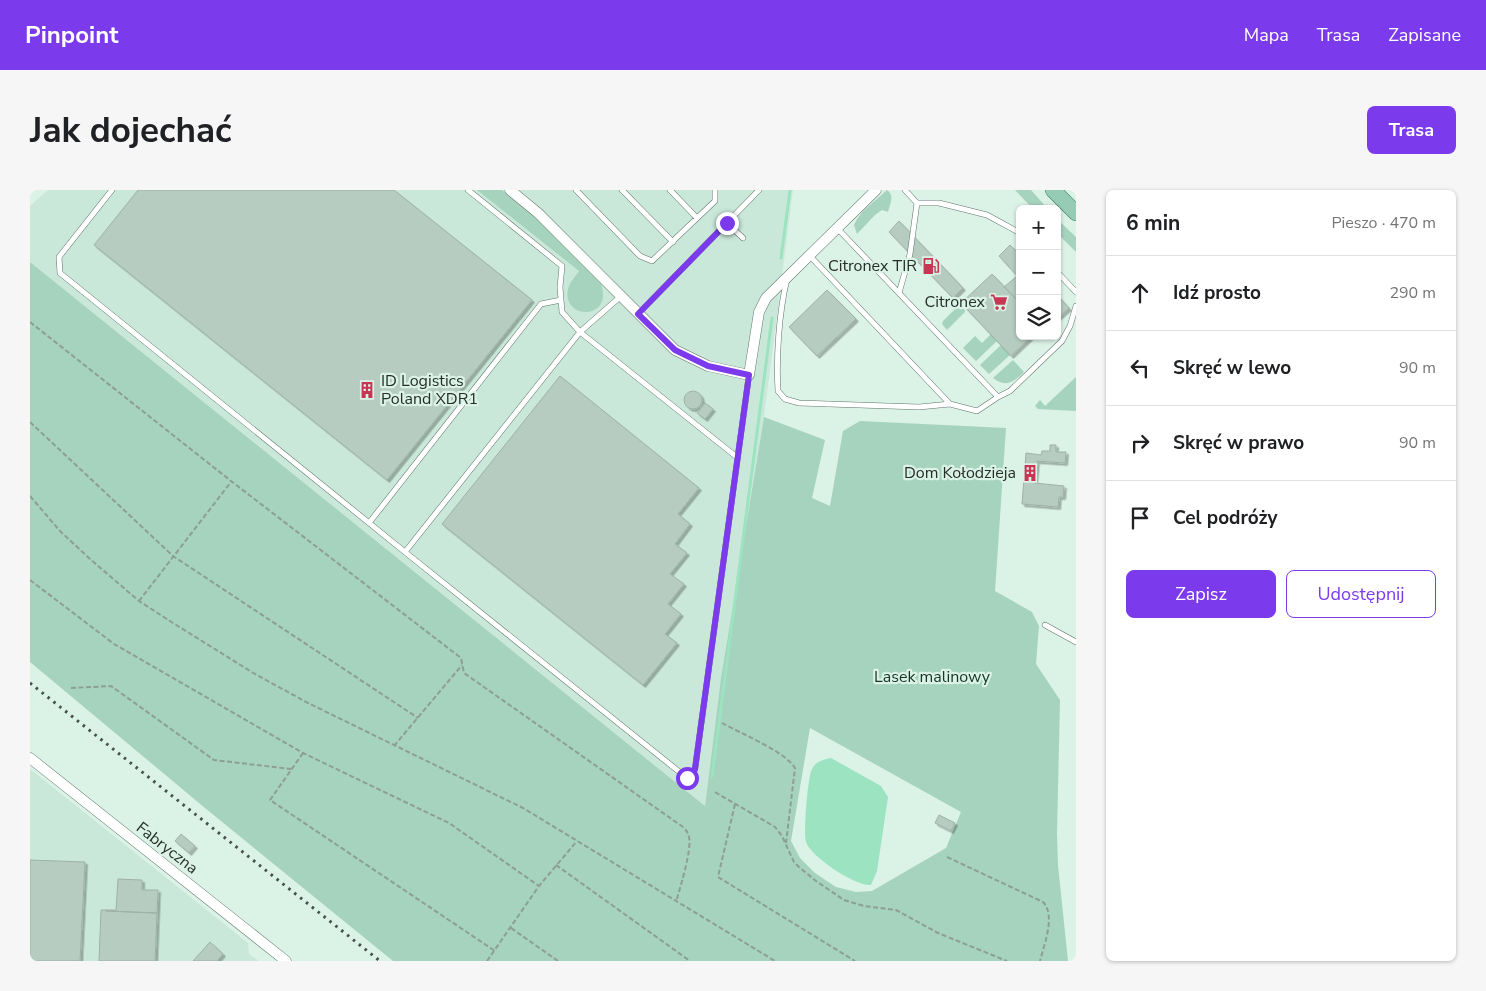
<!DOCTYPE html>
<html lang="pl">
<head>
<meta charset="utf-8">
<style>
  :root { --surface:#fff; --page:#f6f6f6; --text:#202124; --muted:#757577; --line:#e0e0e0; --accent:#7c3aed }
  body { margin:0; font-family:"Nunito Sans",sans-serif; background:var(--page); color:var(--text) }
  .controls { position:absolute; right:15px; top:15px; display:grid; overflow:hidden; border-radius:8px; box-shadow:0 1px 4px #0004 }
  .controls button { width:45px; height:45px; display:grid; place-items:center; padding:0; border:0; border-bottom:1px solid var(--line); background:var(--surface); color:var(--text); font:25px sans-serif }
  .stop { position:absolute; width:15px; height:15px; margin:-11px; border:4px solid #7c3aed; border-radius:50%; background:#fff }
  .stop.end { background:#7c3aed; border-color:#fff; box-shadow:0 1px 5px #0008 }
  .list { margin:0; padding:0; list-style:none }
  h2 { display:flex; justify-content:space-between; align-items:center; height:65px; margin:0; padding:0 20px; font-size:21px }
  h2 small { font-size:16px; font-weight:400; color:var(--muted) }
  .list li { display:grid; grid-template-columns:32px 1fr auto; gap:15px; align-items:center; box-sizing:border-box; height:75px; padding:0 20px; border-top:1px solid var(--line) }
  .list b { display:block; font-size:19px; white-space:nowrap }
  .list em { font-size:16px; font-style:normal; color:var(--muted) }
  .actions { display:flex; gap:10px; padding:15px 20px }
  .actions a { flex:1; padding:11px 0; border:1px solid var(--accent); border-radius:8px; text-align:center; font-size:18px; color:var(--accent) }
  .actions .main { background:var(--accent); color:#fff }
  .icon { flex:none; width:28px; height:28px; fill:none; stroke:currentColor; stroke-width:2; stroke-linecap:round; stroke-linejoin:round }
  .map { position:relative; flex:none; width:1046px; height:771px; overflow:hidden; border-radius:8px }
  header { display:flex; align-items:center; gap:30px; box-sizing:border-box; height:70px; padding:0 25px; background:var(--accent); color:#fff }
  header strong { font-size:24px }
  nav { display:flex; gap:28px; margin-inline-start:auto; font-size:18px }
  .intro { display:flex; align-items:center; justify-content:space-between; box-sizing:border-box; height:120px; padding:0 30px }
  h1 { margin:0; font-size:35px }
  .button { padding:12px 22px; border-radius:8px; background:var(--accent); color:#fff; font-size:18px; font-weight:700 }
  main { display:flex; gap:30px; padding:0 30px }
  aside { flex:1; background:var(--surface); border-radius:8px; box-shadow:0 1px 4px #0004 }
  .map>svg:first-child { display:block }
</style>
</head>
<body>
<header>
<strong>Pinpoint</strong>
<nav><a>Mapa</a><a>Trasa</a><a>Zapisane</a></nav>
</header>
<div class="intro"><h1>Jak dojechać</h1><a class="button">Trasa</a></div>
<main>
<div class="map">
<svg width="1046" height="771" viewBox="0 0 1046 771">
  <defs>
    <filter id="shadow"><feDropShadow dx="2.5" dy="2.5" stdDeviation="0" flood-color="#0004"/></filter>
  </defs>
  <rect width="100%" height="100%" fill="#dbf2e7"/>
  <path fill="#cae8d9" d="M18,0H763L734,227L691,488L675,616L0,72V16Z
    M0,579L218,753L219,764L229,771H0Z"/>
  <path fill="#a6d3bd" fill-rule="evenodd" d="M447,0H472L496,19L571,94C584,131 531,130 538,99C540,92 545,87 549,81Z
    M857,0C865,5 860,14 858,22L852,20L845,25L827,44L824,35L827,29L833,21Z
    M985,0H1001L1018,19H1003Z
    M1027,29L1046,47V62L1027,43Z
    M0,72L675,616L691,488L734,227L795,250L782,308L800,316L813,241L830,231L976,238L965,401L1002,422L1009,436L1006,474L1030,510L1027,644L1028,675L1038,771H363L175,618L0,472ZM780,538L931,622L916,658L842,701L826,702L806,697L785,683L770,668L761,651Z
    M928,116L935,120V122L917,140L912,134L913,131Z
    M961,144L967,151L946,171L933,158L945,146L952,153Z
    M971,155L980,165L959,184L950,175Z
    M983,170L994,182C984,192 976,198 963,188Z
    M1046,187V221L1008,219L1005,216L1010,210L1015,216Z"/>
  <path fill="#9ce3c1" d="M801,568L851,596L858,607L847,681L841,695C826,697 780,666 776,652C773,644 778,585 782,579C786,571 793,570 801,568Z"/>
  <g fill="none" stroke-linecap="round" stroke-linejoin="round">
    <path stroke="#9ce3c1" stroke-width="3" d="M751,68L760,0
      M682,586L742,128"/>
  </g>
  <path fill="#b6ccc0" stroke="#9db2a7" filter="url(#shadow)" d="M108,0H364L502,110L357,290L64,55Z
    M869,31L933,98L923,108L859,42Z
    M980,55L990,65V89L969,66Z
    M962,84L990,113V146H1002L981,166L931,113Z
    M987,86L990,89V113L974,97Z
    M797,100L826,129L787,166L759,137Z
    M1027,105L1039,118L1027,129Z
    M530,186L669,298L648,324L660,334L645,354L657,363L640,384L654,394L638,414L651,424L635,444L647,453L613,495L412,334Z
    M654 210a9 9 0 1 1 18 0a9 9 0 1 1-18 0Z
    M675,213L683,219L675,229L667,223Z
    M1020,255H1026V262H1036L1035,273L1007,271L1005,293L1034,296L1033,307H1029L1028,317L992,314L996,263L1011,265L1012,261H1020Z
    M909,625L925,633L921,641L905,633Z
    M151,644L165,656L159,663L145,651Z
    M0,670L55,672L50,771H0Z
    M88,689L112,690V700H128L127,723L76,721V720H86Z
    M71,720H76V721L127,723L125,771H69Z
    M180,752L193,764L187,771H163Z"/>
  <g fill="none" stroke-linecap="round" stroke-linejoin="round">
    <g stroke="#5f746a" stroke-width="6">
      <path id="lane" d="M82,0L29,67L30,83L375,362L550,142L590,107
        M438,0L532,76L530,97L532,122L550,142L708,268
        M546,0L610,66L622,71L685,11V0
        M592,0L643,52
        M640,0L667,28
        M887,13H909L957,25L990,43
        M697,33L713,48
        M779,65L920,214L947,221L968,207L807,38
        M1027,82L1046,102
        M757,89C749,122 746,167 748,201L755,209L769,213L889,217L920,214
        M869,103L880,64L887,13L875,0
        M608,124L729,0
        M968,207L980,201L1032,151L1040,136L1046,116
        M339,333L511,114L531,110
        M375,362L657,588L662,585L665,579L719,185
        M1015,435L1046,452"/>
    </g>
    <g stroke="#5f746a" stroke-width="11">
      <path id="street" d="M480,0L508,23L645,160L678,176L719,185L729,122L736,108L846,0
        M0,568L256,771"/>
    </g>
    <g stroke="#417f64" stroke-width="16">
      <path id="primary" d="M1023,0L1046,23"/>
    </g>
    <path stroke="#8d9e96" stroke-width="2" stroke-dasharray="5 2.5" stroke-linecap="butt" d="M0,132L201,291L431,468L434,483L653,637C656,640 658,642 659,647C662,660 650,698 646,712
      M0,232L143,366L388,528
      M0,306L30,341L60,369L109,411L143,433L225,484L278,513L493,618L745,771
      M0,390L84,454L273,563L419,633L509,696
      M109,411L201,292
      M41,498L81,496L184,570L261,579
      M692,533C710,543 756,562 765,578L756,653
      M364,556L432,475
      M273,563L240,610L465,761
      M685,602L745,637L752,646L764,672L769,677L786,691L814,710L834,716L866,720L908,743L977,771
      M705,614L688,687L825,771
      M917,667L1013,712C1026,725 1014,755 1010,771
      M526,675L660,771
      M481,738L528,771
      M457,771L509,696L547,651"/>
    <use href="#lane" stroke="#fff" stroke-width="5"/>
    <use href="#street" stroke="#fff" stroke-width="10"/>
    <use href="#primary" stroke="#96ccb5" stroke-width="15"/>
    <path stroke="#46514c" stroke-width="3" stroke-dasharray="2.5 5" stroke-linecap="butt" d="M0,493L350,771"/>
  </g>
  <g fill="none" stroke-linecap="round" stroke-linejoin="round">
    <path stroke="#7c3aed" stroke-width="6" d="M657,588L662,585L665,579L719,185L678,176L645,160L608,124L697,33"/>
  </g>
  <defs>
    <g id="fuel-bare" transform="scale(1.35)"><path d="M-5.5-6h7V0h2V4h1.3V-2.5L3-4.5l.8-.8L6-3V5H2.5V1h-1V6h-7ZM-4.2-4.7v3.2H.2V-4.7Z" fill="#c73754" stroke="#dbf2e7" stroke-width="2.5" paint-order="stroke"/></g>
    <g id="supermarket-bare" transform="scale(1.35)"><path d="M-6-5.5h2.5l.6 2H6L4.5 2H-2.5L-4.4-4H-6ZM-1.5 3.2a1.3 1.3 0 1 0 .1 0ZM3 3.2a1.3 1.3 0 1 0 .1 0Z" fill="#c73754" stroke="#dbf2e7" stroke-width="2.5" paint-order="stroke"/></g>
    <g id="building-bare" transform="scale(1.35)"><path d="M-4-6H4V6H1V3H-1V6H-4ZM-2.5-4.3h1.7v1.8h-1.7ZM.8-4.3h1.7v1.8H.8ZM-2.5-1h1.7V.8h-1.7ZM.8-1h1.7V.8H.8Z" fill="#c73754" stroke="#dbf2e7" stroke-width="2.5" paint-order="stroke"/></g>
  </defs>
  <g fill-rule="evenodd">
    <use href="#fuel-bare" x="901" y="76"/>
    <use href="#supermarket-bare" x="969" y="112"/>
    <use href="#building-bare" x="337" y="200"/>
    <use href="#building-bare" x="1000" y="283"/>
  </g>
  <g text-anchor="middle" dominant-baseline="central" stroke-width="4.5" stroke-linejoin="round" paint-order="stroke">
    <g font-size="16" fill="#262e2a" stroke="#dbf2e7" text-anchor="end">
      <text x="887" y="76">Citronex TIR</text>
      <text x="955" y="112">Citronex</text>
      <text x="351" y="191" text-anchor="start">ID Logistics<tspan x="351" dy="18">Poland XDR1</tspan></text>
      <text x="986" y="283">Dom Kołodzieja</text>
    </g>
    <g font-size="16" fill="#153527" stroke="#dbf2e7">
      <text x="902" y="487">Lasek malinowy</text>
    </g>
    <g font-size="16" fill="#262e2a" stroke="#dbf2e7">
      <text transform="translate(137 658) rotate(38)">Fabryczna</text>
    </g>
  </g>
</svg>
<div class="controls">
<button>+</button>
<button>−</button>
<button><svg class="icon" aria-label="layers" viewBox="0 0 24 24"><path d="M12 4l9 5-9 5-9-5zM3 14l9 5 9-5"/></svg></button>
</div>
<div class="stop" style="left:657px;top:588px"></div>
<div class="stop end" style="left:697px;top:33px"></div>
</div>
<aside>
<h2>6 min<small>Pieszo · 470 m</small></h2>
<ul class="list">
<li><svg class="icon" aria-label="ahead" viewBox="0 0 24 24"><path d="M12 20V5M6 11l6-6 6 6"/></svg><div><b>Idź prosto</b></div><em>290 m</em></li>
<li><svg class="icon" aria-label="left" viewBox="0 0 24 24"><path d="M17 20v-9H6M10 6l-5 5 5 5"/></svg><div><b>Skręć w lewo</b></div><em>90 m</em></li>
<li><svg class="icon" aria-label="right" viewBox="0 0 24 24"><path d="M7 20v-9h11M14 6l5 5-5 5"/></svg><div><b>Skręć w prawo</b></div><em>90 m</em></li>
<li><svg class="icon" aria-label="arrive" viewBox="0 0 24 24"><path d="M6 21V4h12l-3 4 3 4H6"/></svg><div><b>Cel podróży</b></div></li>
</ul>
<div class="actions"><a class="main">Zapisz</a><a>Udostępnij</a></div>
</aside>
</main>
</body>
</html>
